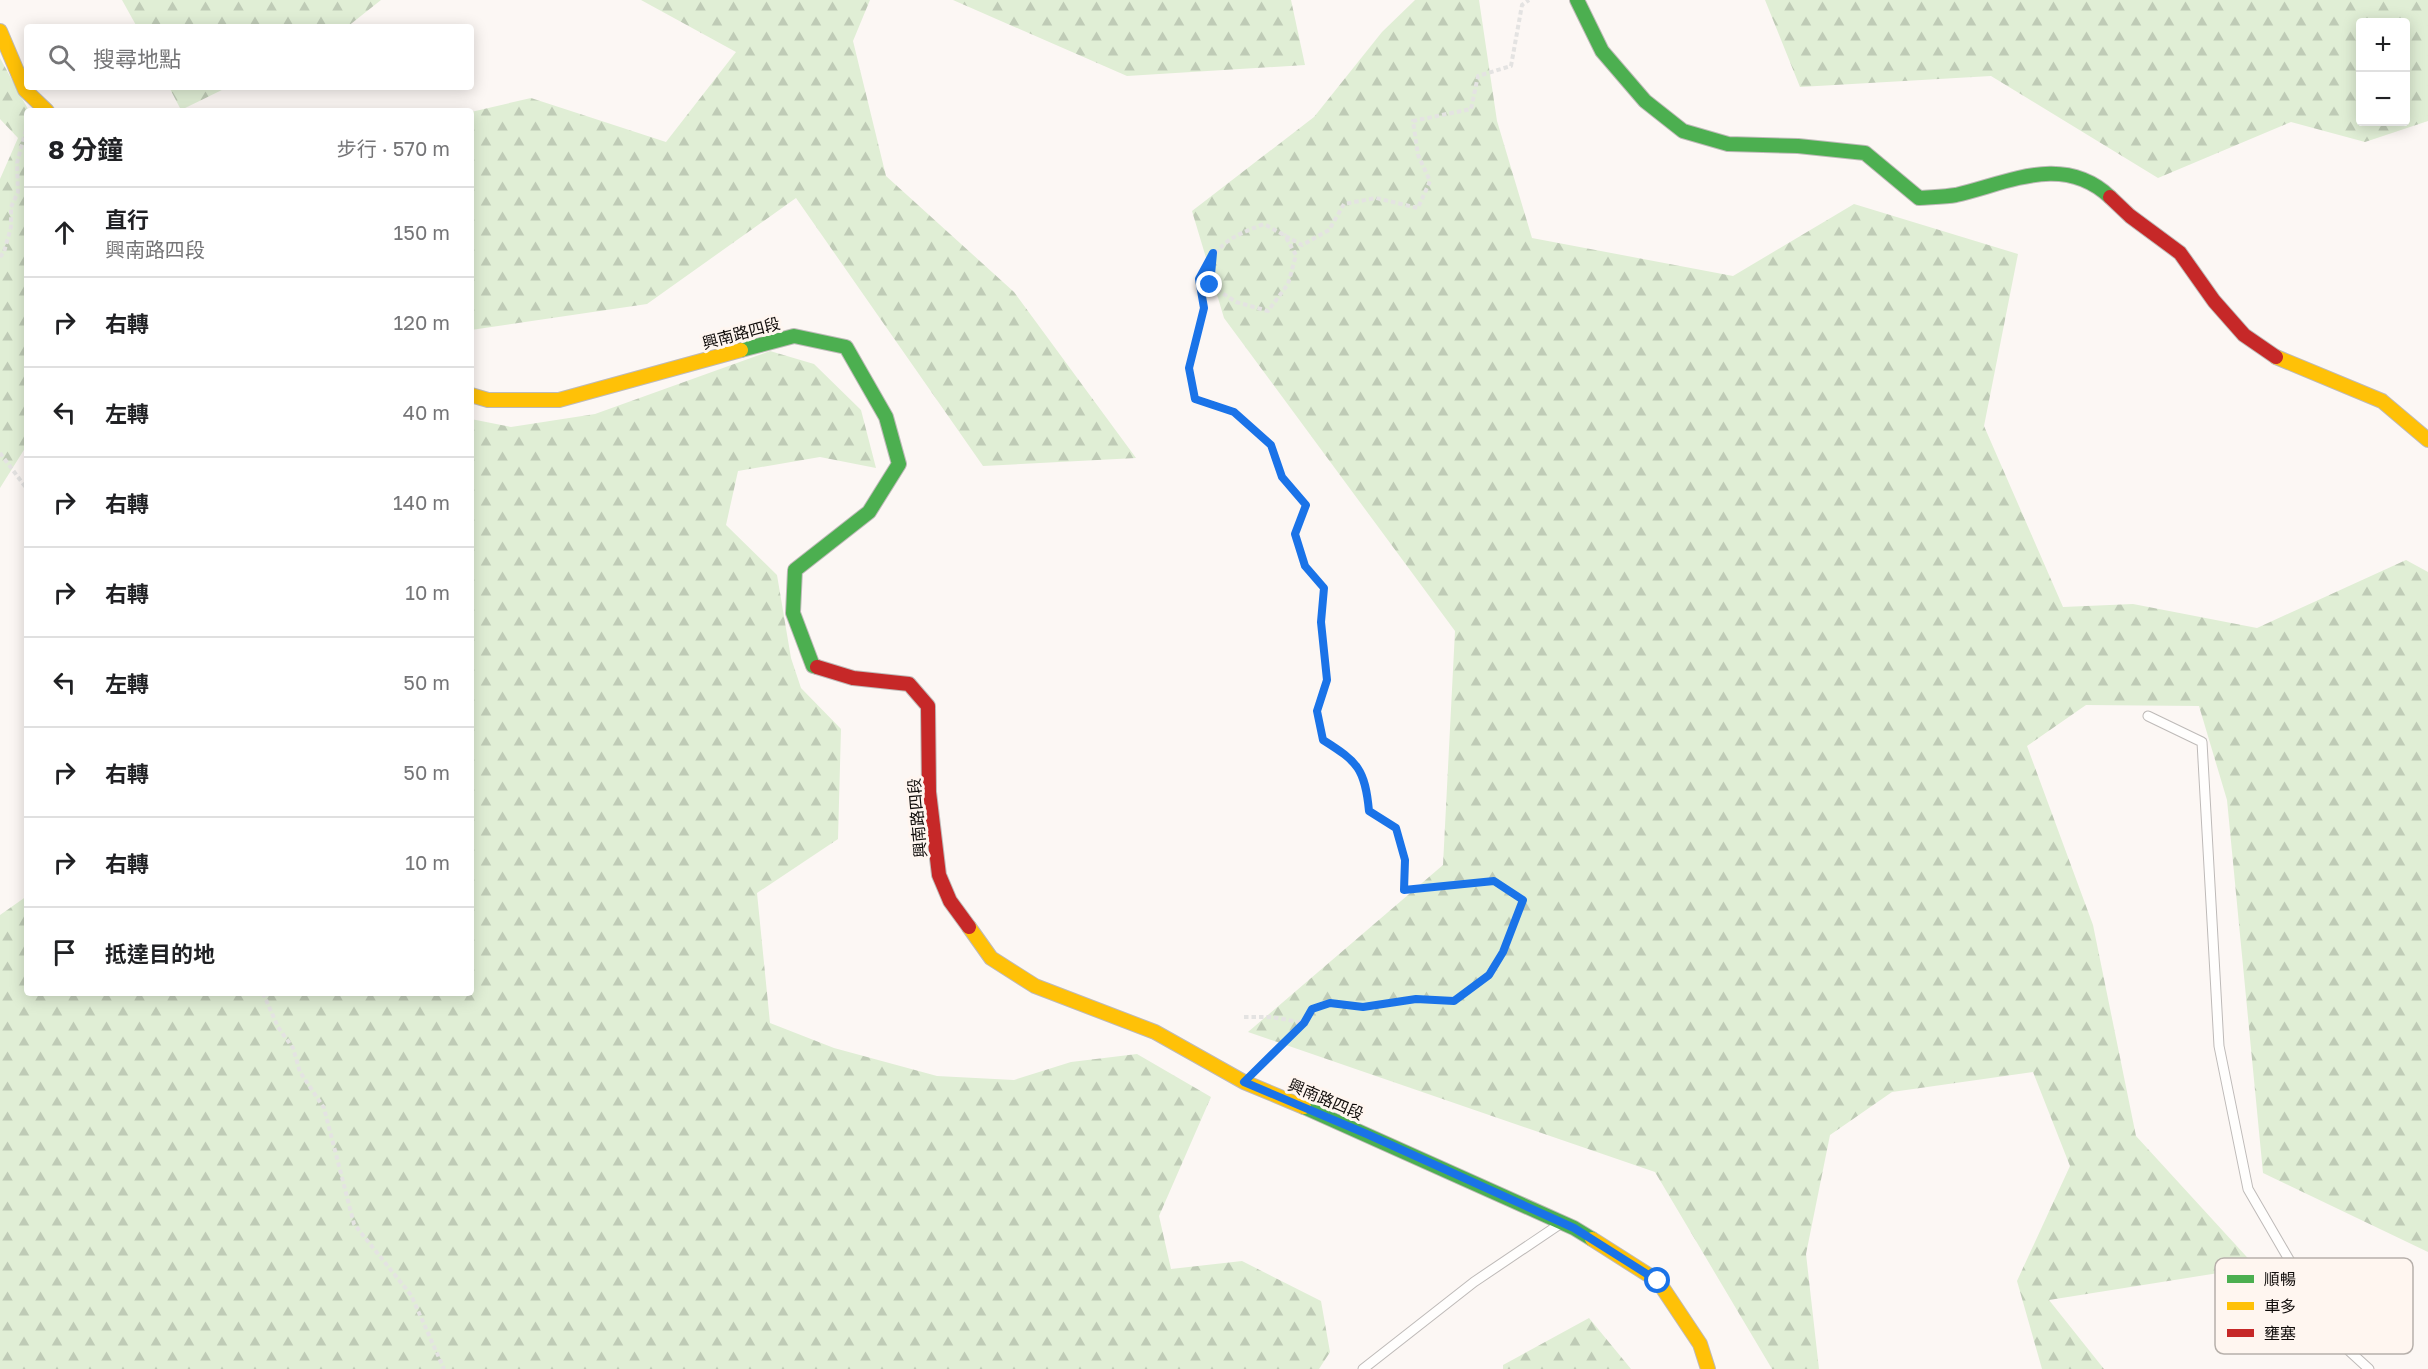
<!DOCTYPE html>
<html lang="zh-TW">
<head>
<meta charset="utf-8">
<style>
  :root { --surface:#fff; --page:#f2f2f2; --text:#202124; --muted:#757577; --line:#e0e0e0 }
  body { margin:0; font-family:"Golos Text","Noto Sans TC",sans-serif; background:var(--page); color:var(--text) }
  .controls { position:absolute; right:18px; top:18px; display:grid; overflow:hidden; border-radius:6px; box-shadow:0 3px 15px #0003 }
  .controls button { width:54px; height:54px; display:grid; place-items:center; padding:0; border:0; border-bottom:2px solid var(--line); background:var(--surface); color:var(--text); font:30px sans-serif }
  .stop { position:absolute; width:18px; height:18px; margin:-14px; border:4px solid #1a73e8; border-radius:50%; background:#fff }
  .stop.end { background:#1a73e8; border-color:#fff; box-shadow:0 2px 6px #0008 }
  .list { margin:0; padding:0; list-style:none }
  h2 { display:flex; justify-content:space-between; align-items:center; height:78px; margin:0; padding:0 24px; font-size:26px }
  h2 small { font-size:20px; font-weight:400; color:var(--muted) }
  .list li { display:grid; grid-template-columns:39px 1fr auto; gap:18px; align-items:center; box-sizing:border-box; height:90px; padding:0 24px; border-top:2px solid var(--line) }
  .list b { display:block; font-size:22px; white-space:nowrap }
  .list p { margin:0; font-size:20px; white-space:nowrap; color:var(--muted) }
  .list em { font-size:20px; font-style:normal; color:var(--muted) }
  .icon { flex:none; width:33px; height:33px; fill:none; stroke:currentColor; stroke-width:2; stroke-linecap:round; stroke-linejoin:round }
  .map { position:relative; flex:none; width:2428px; height:1369px; overflow:hidden }
  .search { position:absolute; background:var(--surface); box-shadow:0 3px 15px #0003; left:24px; top:24px; width:450px; height:66px; display:flex; align-items:center; gap:15px; box-sizing:border-box; padding:0 21px; border-radius:6px; color:var(--muted); font-size:22px }
  .panel { position:absolute; background:var(--surface); box-shadow:0 3px 15px #0003; left:24px; top:108px; width:450px; height:888px; border-radius:6px }
  .map>svg:first-child { display:block }
</style>
</head>
<body>
<div class="map">
<svg width="2428" height="1369" viewBox="0 0 2428 1369">
  <defs>
    <pattern id="forest-firs" width="22" height="20" patternUnits="userSpaceOnUse" patternTransform="scale(1.5)"><rect width="22" height="20" fill="#e0eed5"/><path d="M5 1l3.5 6h-7zM16 11l3.5 6h-7z" fill="#bfcbb6"/></pattern>
  </defs>
  <rect width="100%" height="100%" fill="#fcf7f4"/>
  <path fill="url(#forest-firs)" fill-rule="evenodd" d="M122,0H381L347,27H137Z
    M641,0H870L853,41L886,176L1014,292L1136,458L983,466L796,198L647,304L471,330V112L531,98L666,142L736,52Z
    M953,0H1291L1305,65L1127,76Z
    M1415,0H1479L1497,121L1532,238L1733,276L1854,204L2018,254L1984,426L2063,607L2133,604L2257,628L2406,560L2428,572V1252L2263,1173L2227,800L2199,706L2086,705L2027,746L2093,925L2136,1136L2256,1267L2049,1300L2104,1369H2042L2017,1281L2070,1166L2033,1072L1892,1092L1830,1135L1806,1254L1819,1369H1772L1655,1172L1248,1032L1443,865L1455,631L1224,318L1192,211L1314,117L1382,32Z
    M1765,0H2428V121L2365,142L2291,122L2158,178L1991,76L1800,87ZM2360,22H2406V122H2360Z
    M0,58L29,111L27,445L0,488V179L18,138L0,119Z
    M169,87H228L181,110Z
    M770,351L814,364L861,410L876,468L820,457L738,471L726,525L777,575L791,658L801,688L841,729L838,839L757,893L770,1023L834,1048L937,1076L1014,1080L1071,1062L1137,1054L1211,1097L1159,1216L1171,1269L1242,1261L1321,1301L1330,1352L1319,1369H0V915L27,896V993H471V419L511,427L595,414Z
    M1589,1318L1631,1369H1503V1365Z"/>
  <g fill="none" stroke-linecap="round" stroke-linejoin="round">
    <g stroke="#bebab8" stroke-width="11">
      <path id="lane" d="M2148,716L2202,742L2219,1046L2248,1189L2334,1337L2369,1369
        M1363,1369L1474,1282L1560,1224"/>
    </g>
    <g stroke="#bebab8" stroke-width="16">
      <path id="fast" d="M1577,0L1602,51L1645,101L1683,131L1728,144L1798,146L1865,153L1919,198C1931,197 1944,197 1956,195C2008,183 2063,153 2110,197
        M741,350L794,336L846,347L886,417L899,464L869,512L795,570L793,613L813,666L817,667
        M1304,1107L1574,1228L1592,1239"/>
    </g>
    <g stroke="#bebab8" stroke-width="16">
      <path id="slow" d="M0,31L25,90L47,111
        M2276,357L2382,401L2428,440
        M471,395L488,400H559L741,350
        M969,927L991,958L1035,986L1155,1032L1244,1082L1304,1107
        M1592,1239L1658,1281L1700,1344L1708,1369"/>
    </g>
    <g stroke="#bebab8" stroke-width="16">
      <path id="jam" d="M2110,197L2130,216L2180,253L2214,301L2244,335L2276,357
        M817,667L853,678L909,684L928,706L929,792L939,875L950,901L969,927"/>
    </g>
    <path stroke="#e4e3e2" stroke-width="4" stroke-dasharray="4.5 3" stroke-linecap="butt" d="M1213,256L1210,285L1236,302L1268,311L1288,284L1296,255L1284,234
      M0,257L4,252L11,227V207L18,192L17,163L27,126
      M0,453L27,489
      M263,993L278,1027L293,1048L300,1072L324,1108L354,1224L411,1295L444,1369
      M1244,1017H1272L1304,1023
      M1260,1067L1304,1023L1312,1009L1330,1003L1363,1007L1416,999L1454,1001L1489,975L1503,952L1523,900L1494,881L1404,890L1405,860L1396,828L1369,811C1365,769 1358,762 1323,740L1317,711L1327,680L1321,622L1325,588L1305,566L1295,534L1306,505L1282,477L1271,445L1234,412L1195,399L1189,368L1205,307L1199,279C1218,244 1227,238 1264,224L1302,245L1329,230L1344,204L1376,198L1418,208L1430,181L1418,155L1413,121L1471,109L1478,76L1511,66L1522,5L1529,0"/>
    <use href="#lane" stroke="#fffefd" stroke-width="9"/>
    <use href="#fast" stroke="#4caf50" stroke-width="14"/>
    <use href="#slow" stroke="#ffc107" stroke-width="14"/>
    <use href="#jam" stroke="#c62828" stroke-width="14"/>
  </g>
  <g fill="none" stroke-linecap="round" stroke-linejoin="round">
    <path stroke="#1a73e8" stroke-width="8" d="M1210,285L1213,253L1199,279L1204,308L1189,368L1195,399L1234,412L1271,445L1282,477L1306,505L1295,534L1305,566L1324,588L1321,622L1327,680L1317,711L1323,740C1358,762 1365,769 1369,811L1396,828L1405,860L1404,890L1494,881L1523,900L1503,952L1489,975L1454,1001L1416,999L1363,1007L1330,1003L1312,1009L1304,1023L1244,1082L1369,1135L1574,1228L1658,1281"/>
  </g>
  <g text-anchor="middle" dominant-baseline="central" stroke-width="6" stroke-linejoin="round" paint-order="stroke">
    <g font-size="16" fill="#100c0a" stroke="#fff6f0">
      <text transform="translate(741 333) rotate(-15)">興南路四段</text>
      <text transform="translate(917 818) rotate(-95)">興南路四段</text>
      <text transform="translate(1326 1099) rotate(23)">興南路四段</text>
    </g>
  </g>
  <rect x="2215" y="1258" width="198" height="96" rx="9" fill="#fff6f0" stroke="#b7b0ab" stroke-width="1.5"/>
  <rect x="2227" y="1275" width="27" height="8" fill="#4caf50"/>
  <rect x="2227" y="1302" width="27" height="8" fill="#ffc107"/>
  <rect x="2227" y="1329" width="27" height="8" fill="#c62828"/>
  <g font-size="16" fill="#100c0a">
    <text x="2264" y="1285">順暢</text>
    <text x="2264" y="1312">車多</text>
    <text x="2264" y="1339">壅塞</text>
  </g>
</svg>
<div class="controls">
<button>+</button>
<button>−</button>
</div>
<div class="stop" style="left:1658px;top:1281px"></div>
<div class="stop end" style="left:1210px;top:285px"></div>
<div class="search"><svg class="icon" aria-label="search" viewBox="0 0 24 24"><circle cx="10" cy="10" r="6"/><path d="M15 15l6 6"/></svg>搜尋地點</div>
<section class="panel">
<h2>8 分鐘<small>步行 · 570 m</small></h2>
<ul class="list">
<li><svg class="icon" aria-label="ahead" viewBox="0 0 24 24"><path d="M12 20V5M6 11l6-6 6 6"/></svg><div><b>直行</b><p>興南路四段</p></div><em>150 m</em></li>
<li><svg class="icon" aria-label="right" viewBox="0 0 24 24"><path d="M7 20v-9h11M14 6l5 5-5 5"/></svg><div><b>右轉</b></div><em>120 m</em></li>
<li><svg class="icon" aria-label="left" viewBox="0 0 24 24"><path d="M17 20v-9H6M10 6l-5 5 5 5"/></svg><div><b>左轉</b></div><em>40 m</em></li>
<li><svg class="icon" aria-label="right" viewBox="0 0 24 24"><path d="M7 20v-9h11M14 6l5 5-5 5"/></svg><div><b>右轉</b></div><em>140 m</em></li>
<li><svg class="icon" aria-label="right" viewBox="0 0 24 24"><path d="M7 20v-9h11M14 6l5 5-5 5"/></svg><div><b>右轉</b></div><em>10 m</em></li>
<li><svg class="icon" aria-label="left" viewBox="0 0 24 24"><path d="M17 20v-9H6M10 6l-5 5 5 5"/></svg><div><b>左轉</b></div><em>50 m</em></li>
<li><svg class="icon" aria-label="right" viewBox="0 0 24 24"><path d="M7 20v-9h11M14 6l5 5-5 5"/></svg><div><b>右轉</b></div><em>50 m</em></li>
<li><svg class="icon" aria-label="right" viewBox="0 0 24 24"><path d="M7 20v-9h11M14 6l5 5-5 5"/></svg><div><b>右轉</b></div><em>10 m</em></li>
<li><svg class="icon" aria-label="arrive" viewBox="0 0 24 24"><path d="M6 21V4h12l-3 4 3 4H6"/></svg><div><b>抵達目的地</b></div></li>
</ul>
</section>
</div>
</body>
</html>
